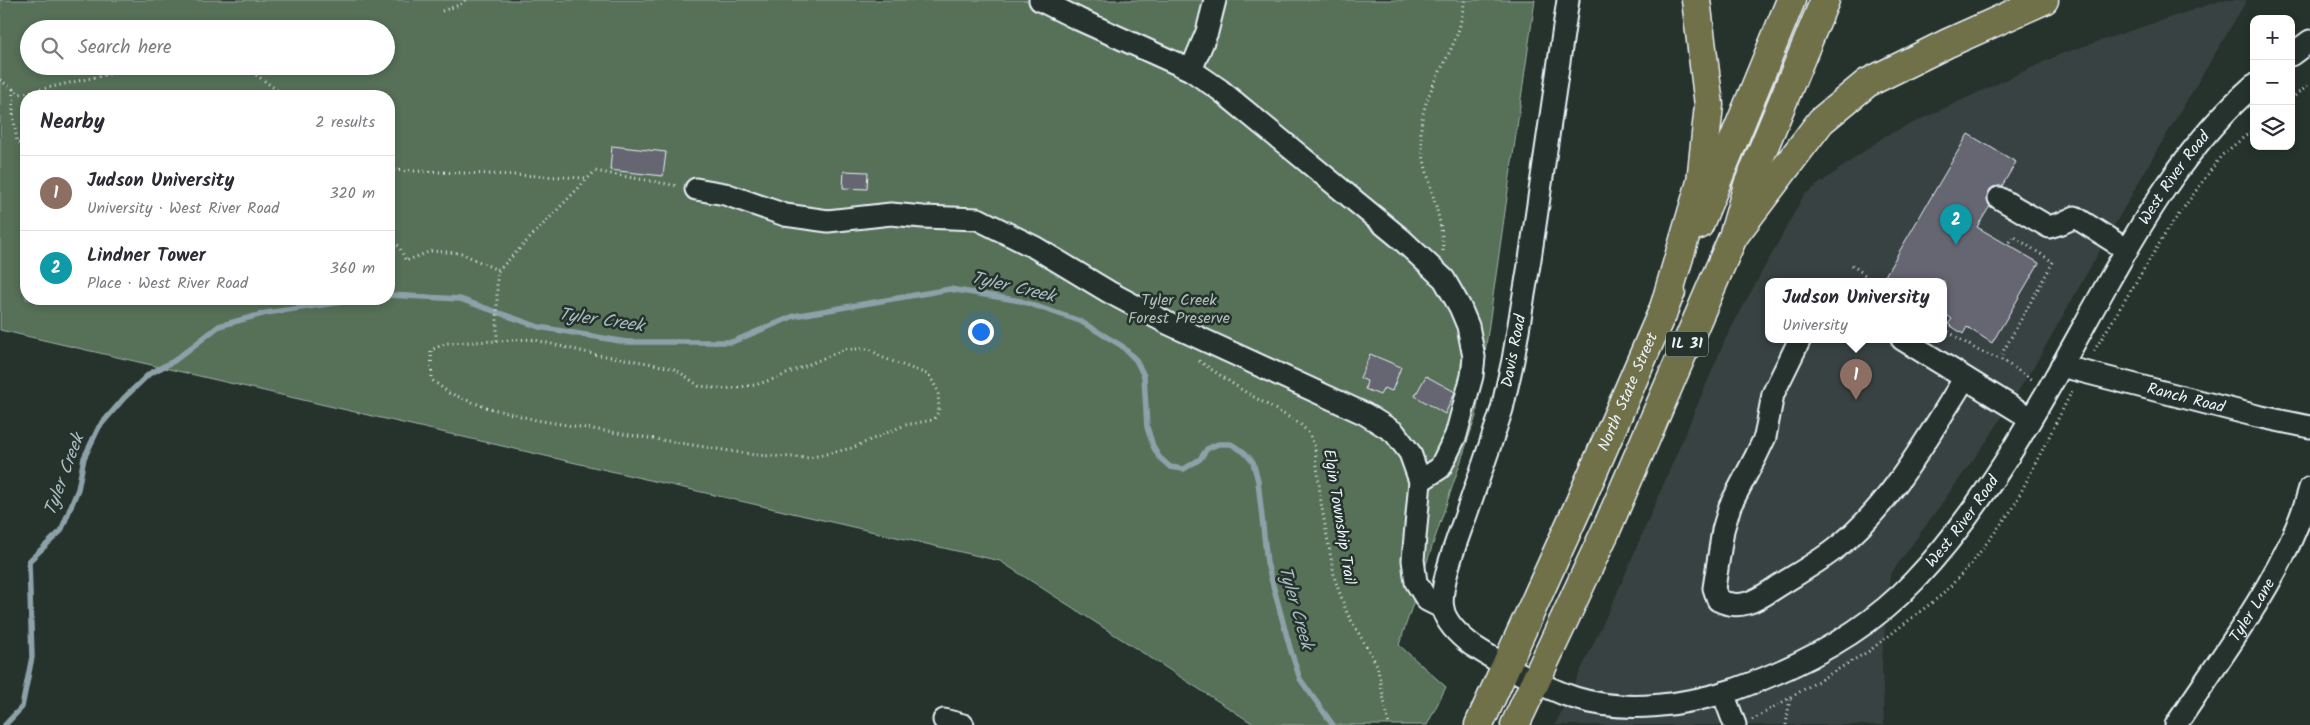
<!DOCTYPE html>
<html lang="en">
<head>
<meta charset="utf-8">
<style>
  :root { --surface:#fff; --page:#f2f2f3; --text:#2b2b33; --muted:#7c7c81; --line:#e1e1e2; --accent:#8a764a }
  body { margin:0; font-family:Kalam,sans-serif; background:var(--page); color:var(--text) }
  .controls { position:absolute; right:15px; top:15px; display:grid; overflow:hidden; border-radius:10px; box-shadow:0 2px 8px #0003 }
  .controls button { width:45px; height:45px; display:grid; place-items:center; padding:0; border:0; border-bottom:1px solid var(--line); background:var(--surface); color:var(--text); font:25px sans-serif }
  .you { position:absolute; left:980px; top:331px; width:18px; height:18px; margin:-12px; border:4px solid #fff; border-radius:50%; background:#1a73e8; box-shadow:0 0 0 8px #1a73e833 }
  .badge { display:grid; place-items:center; width:32px; height:32px; border-radius:50%; background:var(--accent); color:#fff; font-size:16px; font-weight:700 }
  .pin { position:absolute; translate:-50% -41px; filter:drop-shadow(0 1px 2px #0008) }
  .pin::after { content:''; position:absolute; top:26px; width:18px; height:15px; background:inherit; clip-path:polygon(0 0,100% 0,50% 100%) }
  .popup { position:absolute; left:1765px; top:278px; width:182px; height:65px; box-sizing:border-box; display:grid; place-content:center; border-radius:10px; background:var(--surface); filter:drop-shadow(0 1px 4px #0005); font-size:16px; white-space:nowrap; color:var(--muted) }
  .popup b { font-size:19px; color:var(--text) }
  .popup::after { content:''; position:absolute; left:50%; top:100%; margin-left:-10px; border:10px solid transparent; border-top-color:var(--surface) }
  .list { margin:0; padding:0; list-style:none }
  h2 { display:flex; justify-content:space-between; align-items:center; height:65px; margin:0; padding:0 20px; font-size:21px }
  h2 small { font-size:16px; font-weight:400; color:var(--muted) }
  .list li { display:grid; grid-template-columns:32px 1fr auto; gap:15px; align-items:center; box-sizing:border-box; height:75px; padding:0 20px; border-top:1px solid var(--line) }
  .list b { display:block; font-size:19px; white-space:nowrap }
  .list p { margin:0; font-size:16px; white-space:nowrap; color:var(--muted) }
  .list em { font-size:16px; font-style:normal; color:var(--muted) }
  .icon { flex:none; width:28px; height:28px; fill:none; stroke:currentColor; stroke-width:2; stroke-linecap:round; stroke-linejoin:round }
  .map { position:relative; flex:none; width:2310px; height:725px; overflow:hidden }
  .search { position:absolute; background:var(--surface); box-shadow:0 2px 8px #0003; left:20px; top:20px; width:375px; height:55px; display:flex; align-items:center; gap:12px; box-sizing:border-box; padding:0 18px; border-radius:28px; color:var(--muted); font-size:19px }
  .panel { position:absolute; background:var(--surface); box-shadow:0 2px 8px #0003; left:20px; top:90px; width:375px; height:215px; border-radius:20px }
  .map>svg:first-child { display:block }
</style>
</head>
<body>
<div class="map">
<svg width="2310" height="725" viewBox="0 0 2310 725">
  <rect width="100%" height="100%" fill="#26332d"/>
  <filter id="ink" filterUnits="userSpaceOnUse"><feTurbulence type="fractalNoise" baseFrequency=".02" numOctaves="2"/><feDisplacementMap in="SourceGraphic" scale="10" xChannelSelector="R" yChannelSelector="G"/><feConvolveMatrix kernelMatrix="1 2 1 2 8 2 1 2 1" color-interpolation-filters="sRGB"/></filter>
  <g filter="url(#ink)">
    <path fill="#394242" fill-rule="evenodd" d="M2223,0H2247L2156,152L2037,361L1988,439L1890,575L1882,658L1884,725H1555L1615,598L1726,338L1804,195L1885,136L2061,54ZM1768,281H1944V339H1768Z"/>
    <path fill="#567158" stroke="#9fb1a8" fill-rule="evenodd" d="M0,0H1535L1476,416L1399,645L1446,687L1427,725H1255L1000,561L0,330ZM29,29H386V66H29ZM26,96H389V299H26Z"/>
    <g fill="none" stroke-linecap="round" stroke-linejoin="round">
      <path stroke="#8ca1a9" stroke-width="5.5" d="M389,295L460,299L539,327L626,342H732L794,316L950,289L1021,301L1080,321L1122,346L1136,360L1144,376L1147,427L1153,446L1159,457L1170,467L1184,469L1200,459L1207,449L1218,444H1231L1244,452L1253,462L1258,481L1267,563L1290,648L1300,679L1333,725
        M5,725L22,707L32,657L29,561L61,531L78,489L84,458L99,427L124,398L149,374L174,361L219,326L266,313L363,299"/>
    </g>
    <path fill="#666673" stroke="#e8f1f8" d="M1968,134L2016,162L2002,186L1993,187L1988,191L1987,198L1990,206L1977,227L2039,263L1992,343L1967,327L1963,334L1948,324L1952,319L1944,313V281H1882Z
      M612,146L666,152L663,176L610,170Z
      M844,171L868,172L867,189L843,188Z
      M1370,354L1401,367L1392,391L1384,388L1380,395L1365,389L1367,381L1360,378Z
      M1426,376L1455,392L1445,414L1415,396Z"/>
    <g fill="none" stroke-linecap="round" stroke-linejoin="round">
      <g stroke="#e8f1f8" stroke-width="25">
        <g id="minor">
          <path d="M1040,0L1078,19L1191,70L1220,90L1400,238L1444,279L1460,307L1468,326L1474,357L1472,376L1456,435L1440,468L1420,481"/>
          <path id="s1" d="M1568,0L1530,259L1513,360L1502,409C1491,443 1479,477 1467,512C1459,535 1438,586 1443,610C1447,624 1461,637 1473,646C1503,665 1541,687 1575,698C1626,714 1687,705 1736,689C1801,666 1866,632 1914,581C1993,498 2050,386 2106,286C2147,213 2190,141 2254,85"/>
          <path d="M2291,55L2310,41"/>
          <path d="M1191,70L1207,32L1215,0"/>
          <path d="M696,189L725,194L785,215L828,221L891,214L923,217L978,219L1036,248L1109,292L1169,324L1365,414L1394,432L1410,453L1420,481L1413,560L1416,582L1427,600L1443,608"/>
          <path d="M1999,198L2049,227L2062,223L2075,217L2127,250"/>
          <path d="M1800,339L1773,394L1765,437L1756,456L1730,506L1723,530L1714,588L1718,600C1744,613 1762,596 1783,583C1799,573 1816,563 1831,552C1888,511 1928,436 1965,378"/>
          <path d="M1902,339L2030,418"/>
          <path id="s2" d="M2061,366L2257,416L2310,427"/>
          <path d="M1723,693L1735,725"/>
          <path d="M944,720L963,725"/>
          <path id="s3" d="M2176,725C2223,653 2288,571 2310,488"/>
        </g>
      </g>
      <g stroke="#e8f1f8" stroke-width="31">
        <g id="major">
          <path d="M1699,225L1791,0"/>
          <path id="s4" d="M1479,725L1577,509L1671,292"/>
          <path d="M1515,725L1607,528L1733,237L1748,185L1825,0"/>
        </g>
      </g>
      <g stroke="#e8f1f8" stroke-width="31">
        <path id="highway" d="M1733,237L1821,121L1867,83L1948,43L2044,0
          M1662,315L1701,182L1709,105L1696,0"/>
      </g>
      <path stroke="#e8f1f8" stroke-width="3" stroke-dasharray="1 4" stroke-linecap="butt" d="M442,11L462,4L465,0
        M244,66L285,96
        M0,80L20,94L127,70L174,66
        M13,89V113L17,141L26,148
        M2291,99L2310,84
        M389,170L588,178
        M389,240L399,246L406,261L431,251L461,253L495,269H500
        M2009,242L2013,236L2053,262L2004,350L2002,360L2033,380
        M1443,251C1443,212 1422,174 1421,134C1420,99 1444,69 1456,37C1461,26 1462,12 1465,0
        M1852,265L1873,281
        M1944,329L1977,350L2002,360
        M497,341L531,339L593,354L648,363L675,369L699,386L725,389L755,385L777,378L845,349H870L881,357L929,375L938,391L939,411L933,420L905,425L852,448L809,458L755,455L536,420L485,407L449,393L432,380L431,350L447,343L497,341V272L595,171L678,186
        M2094,351L2167,231L2221,156L2254,129
        M1199,361L1242,390L1299,423L1309,433L1315,447L1321,503L1335,580L1347,613L1377,665L1389,725
        M1752,720L1869,651L1943,594L1971,564L2013,508L2073,389
        M1786,725L1790,698"/>
      <use href="#minor" stroke="#26332d" stroke-width="21"/>
      <use href="#major" stroke="#6f704a" stroke-width="28"/>
      <use href="#highway" stroke="#6f704a" stroke-width="28"/>
    </g>
  </g>
  <g text-anchor="middle" dominant-baseline="central" stroke-width="5" stroke-linejoin="round" paint-order="stroke">
    <rect fill="#26332d" stroke="#aeb8bb" stroke-width="1" x="1666" y="331.5" width="42" height="25" rx="4"/>
    <g font-size="15" font-weight="bold" fill="#e8f1f8">
      <text x="1687" y="344">IL 31</text>
    </g>
    <g font-size="16" fill="#e8f1f8" stroke="#26332d">
      <text stroke="none"><textPath href="#s1" startOffset="1642">West River Road</textPath></text>
      <text transform="translate(1514 351) rotate(-79)">Davis Road</text>
      <text stroke="none"><textPath href="#s4" startOffset="365">North State Street</textPath></text>
      <text stroke="none"><textPath href="#s2" startOffset="129">Ranch Road</textPath></text>
      <text transform="translate(1339 517) rotate(81)">Elgin Township Trail</text>
      <text stroke="none"><textPath href="#s1" startOffset="1238">West River Road</textPath></text>
      <text stroke="none"><textPath href="#s3" startOffset="138">Tyler Lane</textPath></text>
    </g>
    <g font-size="16" fill="#aebeb8" stroke="#26332d">
      <text x="1179" y="300">Tyler Creek<tspan x="1179" dy="18">Forest Preserve</tspan></text>
    </g>
    <g font-size="18" font-style="italic" fill="#aabcc3" stroke="#26332d">
      <text transform="translate(1013 288) rotate(13)">Tyler Creek</text>
      <text transform="translate(601 321) rotate(8)">Tyler Creek</text>
      <text transform="translate(65 475) rotate(-70)">Tyler Creek</text>
      <text transform="translate(1295 608) rotate(74)">Tyler Creek</text>
    </g>
  </g>
</svg>
<div class="controls">
<button>+</button>
<button>−</button>
<button><svg class="icon" aria-label="layers" viewBox="0 0 24 24"><path d="M12 4l9 5-9 5-9-5zM3 14l9 5 9-5"/></svg></button>
</div>
<div class="you"></div>
<div class="pin badge" style="left:1856px;top:400px;background:#8d6e63">1</div>
<div class="popup"><b>Judson University</b>University</div>
<div class="pin badge" style="left:1956px;top:245px;background:#0f9aa8">2</div>
<div class="search"><svg class="icon" aria-label="search" viewBox="0 0 24 24"><circle cx="10" cy="10" r="6"/><path d="M15 15l6 6"/></svg>Search here</div>
<section class="panel">
<h2>Nearby<small>2 results</small></h2>
<ul class="list">
<li><span class="badge" style="background:#8d6e63">1</span><div><b>Judson University</b><p>University · West River Road</p></div><em>320 m</em></li>
<li><span class="badge" style="background:#0f9aa8">2</span><div><b>Lindner Tower</b><p>Place · West River Road</p></div><em>360 m</em></li>
</ul>
</section>
</div>
</body>
</html>
